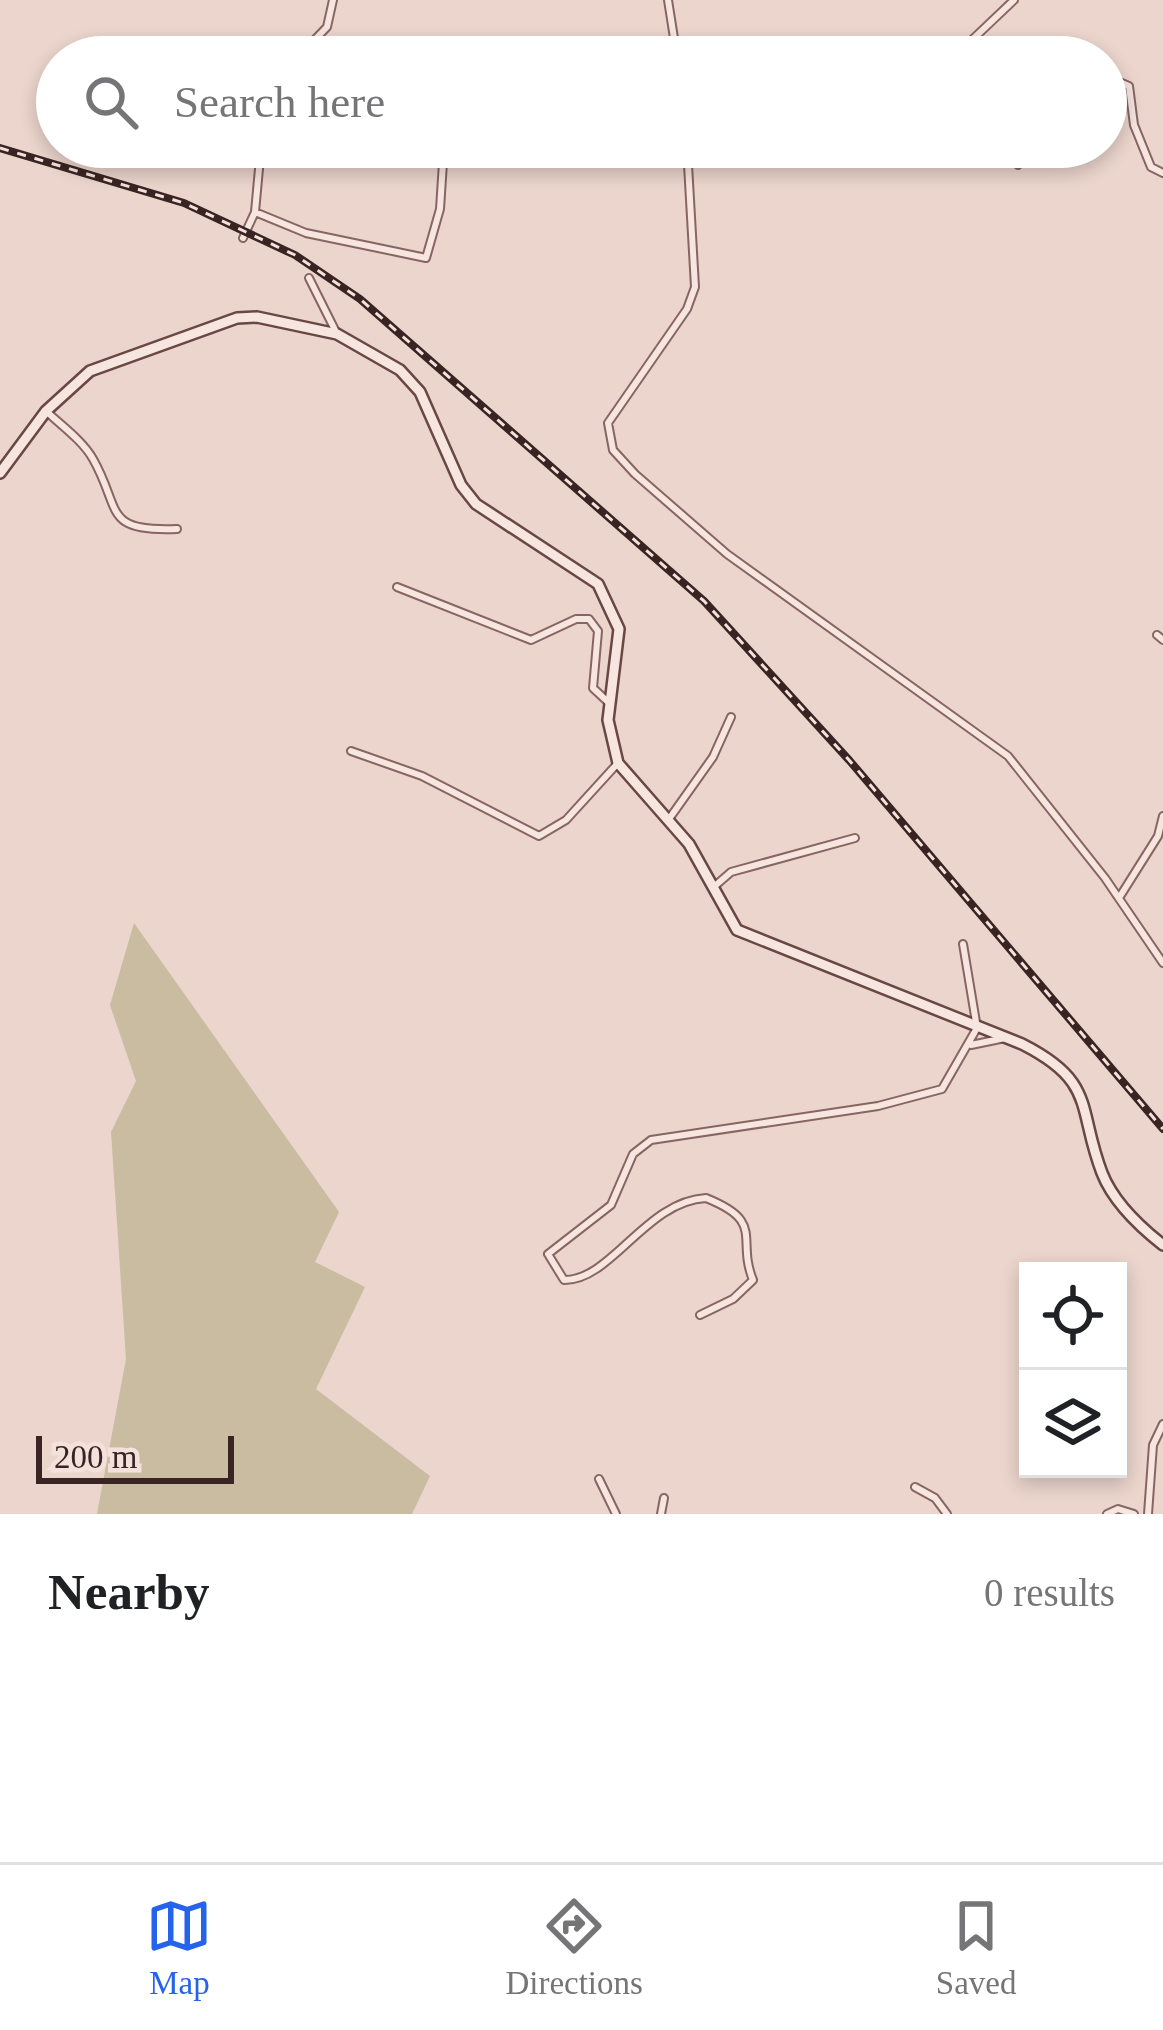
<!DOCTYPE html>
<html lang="en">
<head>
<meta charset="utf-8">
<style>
  :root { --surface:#fff; --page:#f2f2f2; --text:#202124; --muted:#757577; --line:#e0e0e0; --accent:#2563eb }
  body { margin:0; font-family:"Times New Roman",serif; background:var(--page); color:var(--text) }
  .controls { position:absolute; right:36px; bottom:36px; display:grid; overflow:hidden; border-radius:0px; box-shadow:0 6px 18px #0003 }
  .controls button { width:108px; height:108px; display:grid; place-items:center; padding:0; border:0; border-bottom:3px solid var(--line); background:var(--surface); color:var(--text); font:60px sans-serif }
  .scale { position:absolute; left:36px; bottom:30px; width:198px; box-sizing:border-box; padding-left:12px; border:6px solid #3a2423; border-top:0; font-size:33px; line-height:42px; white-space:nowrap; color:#3a2423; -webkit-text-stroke:9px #f3e2db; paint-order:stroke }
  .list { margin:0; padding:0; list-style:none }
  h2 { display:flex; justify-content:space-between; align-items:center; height:156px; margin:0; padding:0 48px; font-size:51px }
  h2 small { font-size:39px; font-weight:400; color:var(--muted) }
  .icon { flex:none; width:66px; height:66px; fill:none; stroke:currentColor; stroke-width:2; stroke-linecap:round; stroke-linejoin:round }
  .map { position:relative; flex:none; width:1163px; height:1514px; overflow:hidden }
  .search { position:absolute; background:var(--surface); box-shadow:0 6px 18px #0003; left:36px; right:36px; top:36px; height:132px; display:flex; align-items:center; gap:30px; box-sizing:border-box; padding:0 42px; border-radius:66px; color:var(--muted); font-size:45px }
  .sheet { height:348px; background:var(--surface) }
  nav { display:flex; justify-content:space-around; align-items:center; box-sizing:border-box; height:168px; border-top:3px solid var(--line); background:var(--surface); font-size:33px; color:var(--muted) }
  nav a { display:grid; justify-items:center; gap:6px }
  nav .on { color:var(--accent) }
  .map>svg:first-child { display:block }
</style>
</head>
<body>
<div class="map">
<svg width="1163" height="1514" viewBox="0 0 1163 1514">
  <rect width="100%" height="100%" fill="#ebd5cc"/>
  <path fill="#c9bca1" d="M134,923L339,1212L315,1262L365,1287L316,1389L430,1476L412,1514H97L126,1359L111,1132L136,1081L110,1005Z"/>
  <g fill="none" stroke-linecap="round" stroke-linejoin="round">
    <g stroke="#876562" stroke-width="10">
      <path id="street" d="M668,0L677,57
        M945,52L954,57L1014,0
        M298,57L327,27L333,0
        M463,57L465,42
        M1106,76L1129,86L1134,125L1151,167L1163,173
        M687,147L695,287L687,309L608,423L613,450L635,474L727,554L1008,756L1105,878L1163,963
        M1018,165L1019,147
        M255,212L306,233L426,258L440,209L444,147
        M243,238L255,212L261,147
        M309,278L337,334
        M46,411C62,426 83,441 93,459C122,510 102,532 177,529
        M397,587L531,640L576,619H589L598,631L593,688L608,702
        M1157,635L1163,640
        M351,751L422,776L539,836L566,820L618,763
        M669,819L713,757L731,717
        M716,885L731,872L855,838
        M1119,898L1158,836L1163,816
        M971,1045L1005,1038
        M700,1315L733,1299L753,1280C736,1238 766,1222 706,1198C646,1201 611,1281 564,1280L548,1254L611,1205L633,1154L651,1140L878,1106L942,1089L977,1028L963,944
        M599,1479L616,1514
        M915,1487L935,1498L947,1514
        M661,1514L664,1498
        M1107,1514L1118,1509L1134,1514
        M1148,1514L1153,1445L1163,1424"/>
    </g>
    <g stroke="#694744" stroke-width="14">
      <path id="secondary" d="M0,473L46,411L90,371L237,318L257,317L337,334L400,370L420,392L461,485L476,504L598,584L619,629L608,720L618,763L689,844L737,930L1022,1044C1097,1082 1077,1108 1102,1173C1113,1201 1140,1227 1163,1245"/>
    </g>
    <use href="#street" stroke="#f7e5df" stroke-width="6"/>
    <use href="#secondary" stroke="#f7e5df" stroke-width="9"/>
    <g stroke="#3a2423" stroke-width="8">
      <path id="rail" d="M0,148L184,203L295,255L360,299L704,601L849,760L1163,1129"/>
    </g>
    <use href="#rail" stroke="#f3e2db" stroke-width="3" stroke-dasharray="9" stroke-linecap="butt"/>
  </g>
</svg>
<div class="controls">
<button><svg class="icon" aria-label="locate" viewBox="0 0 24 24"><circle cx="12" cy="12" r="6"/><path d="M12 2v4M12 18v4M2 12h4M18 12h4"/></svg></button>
<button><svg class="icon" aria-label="layers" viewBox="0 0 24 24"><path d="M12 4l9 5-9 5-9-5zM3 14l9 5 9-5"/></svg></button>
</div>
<div class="scale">200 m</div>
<div class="search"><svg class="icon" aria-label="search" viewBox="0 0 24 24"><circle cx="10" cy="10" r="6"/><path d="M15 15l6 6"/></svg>Search here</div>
</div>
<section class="sheet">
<h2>Nearby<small>0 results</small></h2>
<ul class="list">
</ul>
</section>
<nav>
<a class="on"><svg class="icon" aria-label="map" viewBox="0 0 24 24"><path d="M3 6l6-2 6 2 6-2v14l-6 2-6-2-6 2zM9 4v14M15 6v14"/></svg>Map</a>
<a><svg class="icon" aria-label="directions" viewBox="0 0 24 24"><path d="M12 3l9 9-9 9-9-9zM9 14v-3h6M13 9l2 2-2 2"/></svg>Directions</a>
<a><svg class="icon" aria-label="saved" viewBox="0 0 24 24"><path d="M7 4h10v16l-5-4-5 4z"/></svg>Saved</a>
</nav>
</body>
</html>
